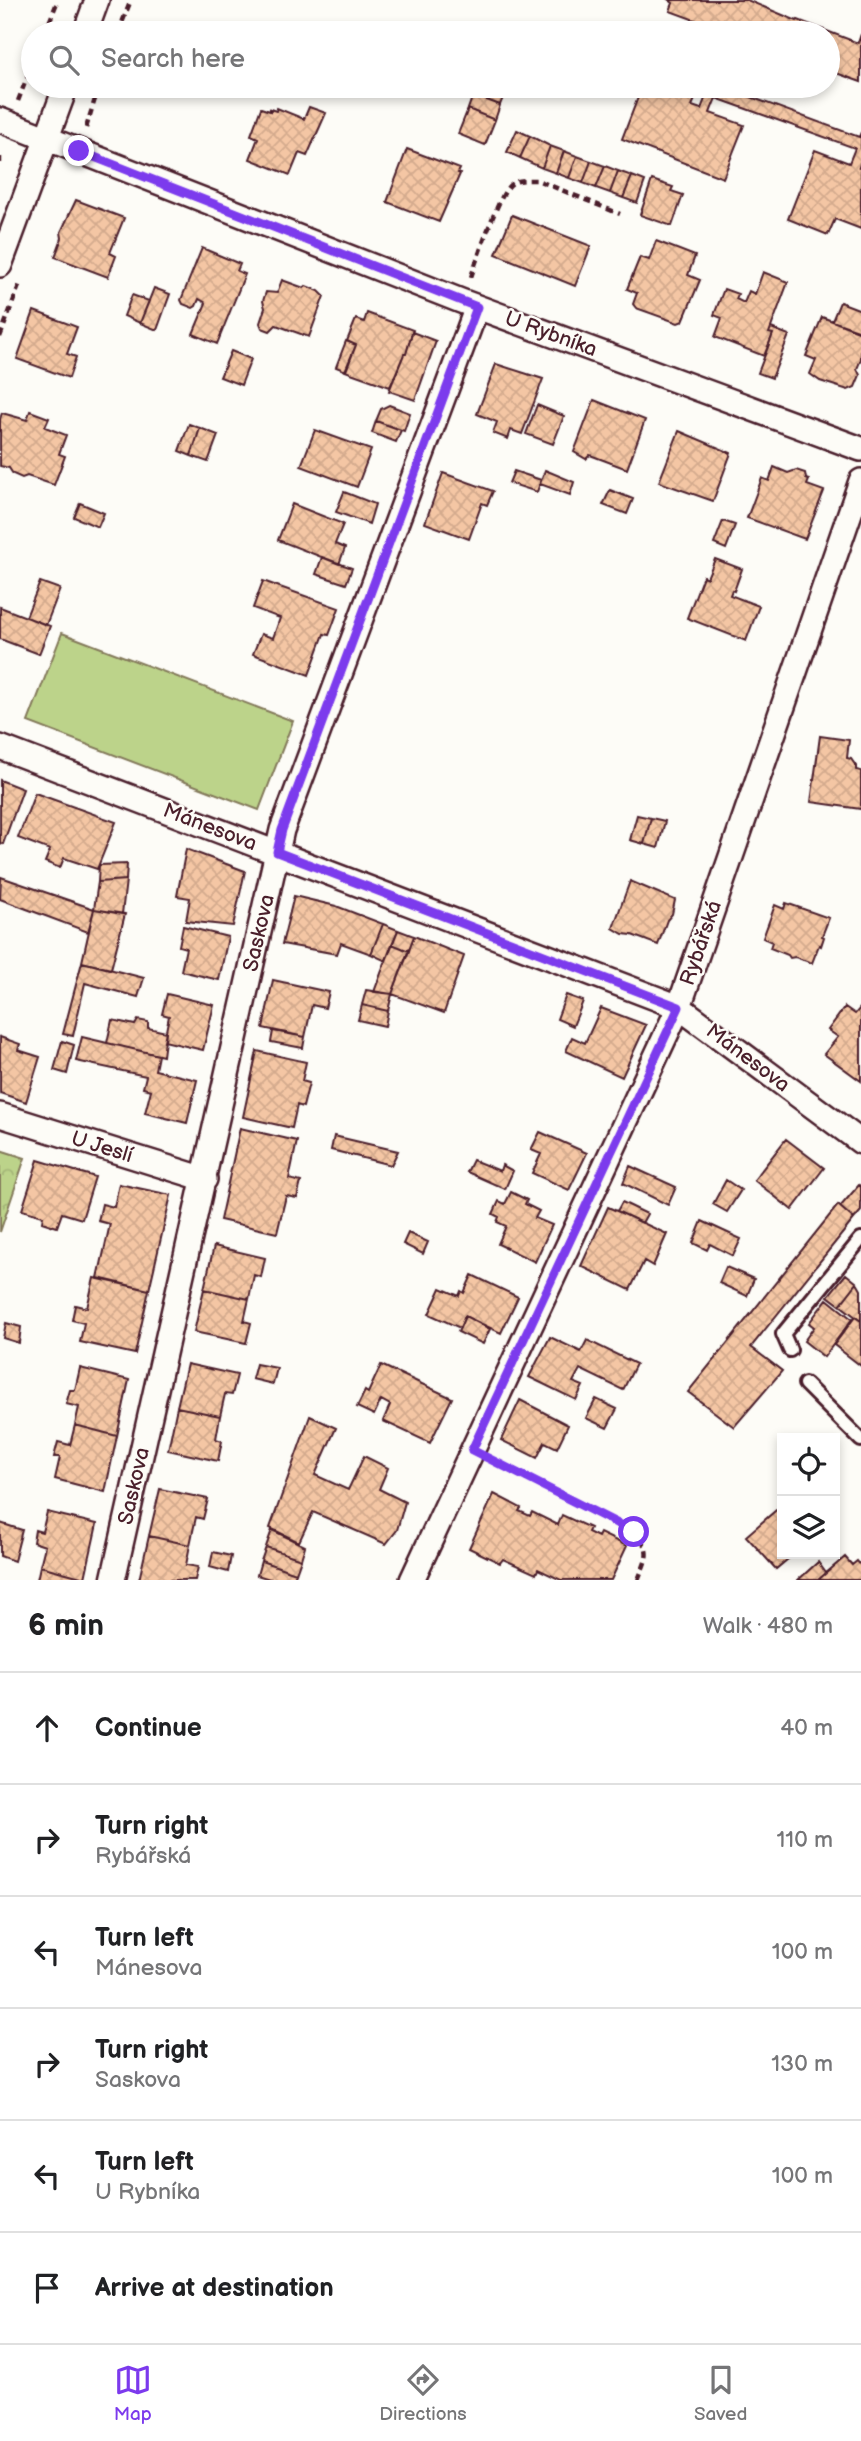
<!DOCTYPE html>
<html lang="en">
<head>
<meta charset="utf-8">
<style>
  :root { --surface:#fff; --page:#f6f6f6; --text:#202124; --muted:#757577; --line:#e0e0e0; --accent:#7c3aed }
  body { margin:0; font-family:"Balsamiq Sans",sans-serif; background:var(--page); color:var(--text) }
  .controls { position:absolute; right:21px; bottom:21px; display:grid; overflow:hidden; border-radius:0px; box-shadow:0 4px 10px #0003 }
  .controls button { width:63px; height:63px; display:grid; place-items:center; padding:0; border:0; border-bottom:2px solid var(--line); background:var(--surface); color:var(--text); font:35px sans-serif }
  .stop { position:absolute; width:21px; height:21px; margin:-16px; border:5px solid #7c3aed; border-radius:50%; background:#fff }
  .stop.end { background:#7c3aed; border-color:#fff; box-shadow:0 2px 7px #0008 }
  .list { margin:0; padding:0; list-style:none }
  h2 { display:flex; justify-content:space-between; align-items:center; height:91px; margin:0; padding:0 28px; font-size:30px }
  h2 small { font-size:23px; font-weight:400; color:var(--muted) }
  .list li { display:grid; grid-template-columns:46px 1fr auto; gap:21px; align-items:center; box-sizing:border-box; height:112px; padding:0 28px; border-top:2px solid var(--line) }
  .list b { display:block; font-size:26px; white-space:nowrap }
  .list p { margin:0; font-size:23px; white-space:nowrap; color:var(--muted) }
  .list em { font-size:23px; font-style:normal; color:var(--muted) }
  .icon { flex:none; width:38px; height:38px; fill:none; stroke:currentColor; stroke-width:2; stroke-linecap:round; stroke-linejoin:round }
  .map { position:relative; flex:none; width:861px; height:1580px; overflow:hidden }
  .search { position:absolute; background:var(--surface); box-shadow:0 4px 10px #0003; left:21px; right:21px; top:21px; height:77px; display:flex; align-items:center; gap:18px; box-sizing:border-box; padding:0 24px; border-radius:38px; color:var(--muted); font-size:26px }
  .sheet { height:763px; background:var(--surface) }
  nav { display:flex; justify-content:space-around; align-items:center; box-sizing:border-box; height:98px; border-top:2px solid var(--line); background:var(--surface); font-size:19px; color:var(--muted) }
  nav a { display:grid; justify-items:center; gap:4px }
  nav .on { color:var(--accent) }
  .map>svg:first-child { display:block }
</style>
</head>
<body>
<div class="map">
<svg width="861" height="1580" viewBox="0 0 861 1580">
  <defs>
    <pattern id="park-crowns" width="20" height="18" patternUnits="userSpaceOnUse" patternTransform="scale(1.75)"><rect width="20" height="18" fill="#bcd38a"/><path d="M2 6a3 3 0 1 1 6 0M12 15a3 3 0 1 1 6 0" fill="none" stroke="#a3b577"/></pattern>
    <pattern id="building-cross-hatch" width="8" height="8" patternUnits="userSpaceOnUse" patternTransform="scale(1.75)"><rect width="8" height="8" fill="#f4c6a4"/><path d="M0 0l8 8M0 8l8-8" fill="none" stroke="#d3aa8d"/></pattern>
  </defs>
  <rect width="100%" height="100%" fill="#fdfcf7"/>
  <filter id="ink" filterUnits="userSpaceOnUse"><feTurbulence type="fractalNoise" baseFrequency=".0143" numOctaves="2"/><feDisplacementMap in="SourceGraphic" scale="14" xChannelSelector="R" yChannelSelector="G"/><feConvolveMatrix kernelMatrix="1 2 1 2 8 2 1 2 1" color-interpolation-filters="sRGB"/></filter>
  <g filter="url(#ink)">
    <path fill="url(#park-crowns)" stroke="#83795a" stroke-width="2" d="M0,1150L25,1158L0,1232Z"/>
    <path fill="#bcd38a" stroke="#83795a" stroke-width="2" d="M62,633L293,721L259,810L28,722Z"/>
    <path fill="url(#building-cross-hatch)" stroke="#4a1f2b" stroke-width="2" d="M669,0H747L797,21L798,20L858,43L861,34V82L828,70V33H730L670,11L673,3Z
      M477,86H495L506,90L500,105L473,95Z
      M677,86L695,99L692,106L701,109L710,86H721L859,137L861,132V161L859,167H861V229L835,219L828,235L788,219L815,150L849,163L855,148L716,98L710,113L744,125L723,178L622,139L642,87L672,98Z
      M473,95L500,105L495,120L468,109Z
      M309,107L326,113L307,156L299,153L290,175L250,159L258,138L251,135L261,108L270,111V109L276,111L277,108L304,119Z
      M468,109L495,120L485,145L458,134Z
      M517,130L530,136L520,158L507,152Z
      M530,136L550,146L542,168L520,158Z
      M550,146L564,151L556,173L542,168Z
      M407,149L460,169L458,173L460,174L439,222L387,202Z
      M564,151L577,156L569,178L556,173Z
      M577,156L591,161L583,183L569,178Z
      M591,161L605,166L596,188L583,183Z
      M605,166L618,171L610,193L596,188Z
      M618,171L632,176L623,198L610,193Z
      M632,176L645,181L637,203L623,198Z
      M652,180L673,187L671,191L683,195L672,226L640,215Z
      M76,200L124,218L110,253L116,256L108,277L55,257L62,238L61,232Z
      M512,215L591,246L575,286L496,254Z
      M656,241L695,256L688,275L700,280L683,321L678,323L636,308L633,304L637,293L627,289L640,257L649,260Z
      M202,248L240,264L237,271L245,274L217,344L193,334L206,303L199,299L196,306L193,308L183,304L181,300Z
      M763,272L788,282L769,333L773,334L764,356L715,337L722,318L714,315L724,289L738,294L736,299L744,303L749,291L755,294Z
      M282,280L304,288L306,286L319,291L324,296L309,337L276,325L270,331L262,328L260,323L265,308L263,301L266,292L277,293Z
      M154,288L170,294L157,330L140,323Z
      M132,295L149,301L140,323L124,316Z
      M840,302L861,310V331L832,321Z
      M34,311L77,327L67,354L76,357L69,378L17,359Z
      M367,313L413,330L406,354H404L390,387L345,371L356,345L347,341L356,319L364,322Z
      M822,317L861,332V359L857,369L860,375L855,387L848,390L820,381L810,374L816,360L806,356Z
      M771,328L789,335L772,378L758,373L773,334L769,333Z
      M412,332L436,341L415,400L389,391L404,354H406Z
      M346,341L356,345L346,371L336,367Z
      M231,351L251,359L241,385L220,377Z
      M496,364L543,379L522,434L511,430L508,439L493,433L497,422L477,414Z
      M594,400L645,420L627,469L590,455L586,459L574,452Z
      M389,405L410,413L404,431L376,421L381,409Z
      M537,405L564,416L553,444L526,434Z
      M30,411L49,418L45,427L66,435L59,454L65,456L54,485L27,476L22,478L13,474L9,468L0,466V419L2,413L27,420Z
      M376,421L401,430L396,442L372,433Z
      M189,424L200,428L191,456L179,451Z
      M200,428L218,435L208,462L191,456Z
      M315,430L371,450L357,487L301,466Z
      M679,431L731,453L713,501L659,482Z
      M774,467L788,473L796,470L805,473L806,479L809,480L807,485L824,491L805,539L747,518L762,478L769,481Z
      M545,470L574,482L570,495L540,484Z
      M514,471L541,480L537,492L509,483Z
      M443,473L493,491L487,505L482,503L469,539L425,523Z
      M610,490L633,499L627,514L603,505Z
      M344,492L375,504L369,524L336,512Z
      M80,503L104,513L98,527L74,517Z
      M292,504L343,524L335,544L345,548L339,564L278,540Z
      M723,521L735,525L726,549L714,544Z
      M322,557L352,568L346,584L316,574Z
      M715,559L742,569L734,591L732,590L730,595L759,606L746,641L687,618L703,576L707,578Z
      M263,581L339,608L329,635L324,634L309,675L253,654L261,634L273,638L280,618L253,608Z
      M40,582L60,589L46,625L26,617Z
      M0,607L50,626L39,654L0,639Z
      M820,736L849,740L847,758L851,759L856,766V770L861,771V809L811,802Z
      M0,780L23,789L3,844L0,843Z
      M35,793L116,822L97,869L64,858L60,868L45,862L50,850L18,838Z
      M637,815L651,818L644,844L630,840Z
      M651,818L665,821L658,848L644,844Z
      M186,849L245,871L233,926L186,921L190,898L177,896Z
      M127,864L126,880L98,882L99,865Z
      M1,877L94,909L88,932L0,899Z
      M126,880L122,914L94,909L98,882Z
      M630,881L675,900L672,914L667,920L658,945L632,935L623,934L613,928Z
      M294,896L336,906L383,924L371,954L341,943L337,954L282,944Z
      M786,903L829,918L822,936L824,937L821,946L819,945L812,963L795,957L790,958L788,955L770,948L772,942L763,938L775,905L784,909Z
      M94,909L125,914L111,969L82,962Z
      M383,924L398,930L386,961L371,954Z
      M183,926L228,937L219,980L181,971L186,948L179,946Z
      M398,930L414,936L409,951L392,944Z
      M414,936L464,956L444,1013L392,994Z
      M392,944L409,951L392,994L374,992Z
      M82,962L144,978L138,997L85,983L73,1036L63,1034Z
      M273,980L329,992L325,1008L312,1005L305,1037L263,1028Z
      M366,990L392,994L388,1011L362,1005Z
      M167,994L214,1005L203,1050L164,1041L169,1016L162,1014Z
      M566,995L583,1001L573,1026L557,1019Z
      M362,1005L388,1011L385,1026L358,1020Z
      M845,1007L855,1014L861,1007V1081L824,1054L838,1037L828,1030Z
      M601,1008L646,1025L622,1077L566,1051L572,1037L585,1043Z
      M112,1020L135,1025L138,1020L148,1022V1028L166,1032L163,1056L107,1043Z
      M273,1031L305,1037L303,1048L271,1042Z
      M0,1037L20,1044L18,1050L40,1057L26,1102L0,1093Z
      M82,1037L158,1055L155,1070L197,1080L187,1123L145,1113L151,1090L143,1088L146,1076L76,1061Z
      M62,1041L74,1045L67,1074L54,1070Z
      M257,1051L306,1062L302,1081L309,1083L303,1107L297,1105L292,1128L243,1117Z
      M240,1128L297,1141L289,1179L301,1182L297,1198L286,1196L277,1233L220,1220Z
      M540,1132L587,1153L569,1190L532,1173L541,1154L531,1150Z
      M334,1136L398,1151L391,1165L331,1150Z
      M786,1139L824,1168L792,1210L754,1180Z
      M38,1160L95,1177L82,1219L62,1213L57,1227L42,1222L43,1216L22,1210Z
      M473,1160L500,1171L502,1165L513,1171L505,1189L467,1172Z
      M630,1166L676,1187L668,1205L623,1183Z
      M726,1180L741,1190L727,1212L713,1204Z
      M119,1184L171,1195L149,1290L98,1278L110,1224L98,1221L102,1204L114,1207Z
      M859,1185L861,1187V1211L854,1219L840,1207Z
      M511,1192L527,1200L525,1204L539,1211L535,1218L552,1225L535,1262L498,1244L506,1226L497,1222L499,1217L493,1214L499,1201L505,1204Z
      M622,1202L647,1214L642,1223L617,1211Z
      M838,1205L854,1219L751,1347L782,1371L734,1427L688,1392Z
      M608,1207L667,1234L653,1266L644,1261L630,1290L581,1266Z
      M702,1221L741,1239L733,1256L710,1244L707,1250L693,1243Z
      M408,1233L428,1242L423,1254L403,1244Z
      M214,1246L265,1258L261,1277L254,1275L249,1299L204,1289Z
      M726,1267L754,1279L747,1296L719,1283Z
      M846,1274L857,1283L840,1305L828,1296Z
      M472,1275L518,1297L501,1333L465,1316L460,1328L429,1314L441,1288L459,1296L461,1291L464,1293Z
      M94,1278L149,1290L135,1354L80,1342L84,1323L72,1320L75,1305L87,1308Z
      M857,1283L861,1290V1321L840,1305Z
      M204,1289L249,1299L244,1321L251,1323L246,1343L194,1332Z
      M827,1299L852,1319L824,1357L804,1341L814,1327L809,1323Z
      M465,1316L490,1329L483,1344L458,1332Z
      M855,1317L861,1321V1366L834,1345Z
      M6,1323L21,1327L19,1343L3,1338Z
      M550,1337L581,1352L587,1340L636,1364L623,1390L580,1369L573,1382L583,1386L576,1400L529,1377Z
      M187,1364L237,1375L232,1395L225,1394L220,1416L177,1407Z
      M256,1364L277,1368L273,1384L252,1379Z
      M381,1365L452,1398L430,1443L383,1421L390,1405L381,1400L374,1415L357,1407L365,1391L368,1393Z
      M80,1368L129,1380L117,1436L75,1425L79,1407L66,1404L70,1390H75Z
      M596,1399L617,1409L607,1428L586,1418Z
      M520,1400L568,1425L557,1448L545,1442L537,1458L501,1440Z
      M177,1407L220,1416L216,1439L222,1441L218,1461L168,1450Z
      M310,1416L336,1428L315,1475L348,1490L364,1456L388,1468L379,1489L405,1502L397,1530L386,1544L313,1512L299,1542L270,1528Z
      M75,1425L117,1436L105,1492L55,1479L60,1457H54L58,1442L70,1445Z
      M160,1489L208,1499L203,1519L196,1517L190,1545L149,1536Z
      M494,1494L521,1508L519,1511L530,1516L532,1512L558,1525L562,1515L590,1528L588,1532L598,1537L600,1533L627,1546L611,1580H561L538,1569L536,1574L503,1559L500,1563L469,1548Z
      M782,1505V1554H794L776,1569L746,1536Z
      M47,1512L97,1524L85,1578L40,1566L45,1546L33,1542L35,1530L42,1532Z
      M0,1523L22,1530L14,1561L0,1556Z
      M272,1530L305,1546L301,1559L266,1547Z
      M149,1536L190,1545L186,1565L198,1567L195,1580H139Z
      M266,1547L301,1559L296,1573L261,1561Z
      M213,1552L231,1556L228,1572L210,1567Z
      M845,1557L852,1565L857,1561L861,1566V1580H818Z
      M261,1561L296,1573L293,1580H273L257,1575Z
      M818,1562L826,1573L818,1580H798Z
      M40,1566L85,1578V1580H37Z"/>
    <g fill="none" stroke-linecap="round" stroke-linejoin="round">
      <g stroke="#4a1f2b" stroke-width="18">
        <path id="lane" d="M790,1350L783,1334L861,1239
          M805,1384L861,1440"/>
      </g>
      <g stroke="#4a1f2b" stroke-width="28">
        <path id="street" d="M85,33L97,0
          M0,120L461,301L861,449
          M0,265L66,86
          M0,747L679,1007L861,1142
          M0,1115L205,1179
          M113,1580L282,830L477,307
          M412,1580L679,1007L861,481"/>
      </g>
      <path stroke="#4a1f2b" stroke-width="4.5" stroke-dasharray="7 5" stroke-linecap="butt" d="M45,33L58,0
        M118,33L131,0
        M18,101L33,62
        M86,128L99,86
        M0,157V163
        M471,277C477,259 499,194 510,185C516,179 528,180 537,180L620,214
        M0,337L20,283
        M493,1461L634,1532C653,1552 647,1557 638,1580"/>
      <use href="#lane" stroke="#fdfcf7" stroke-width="12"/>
      <use href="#street" stroke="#fdfcf7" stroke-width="23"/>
    </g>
  </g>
  <g fill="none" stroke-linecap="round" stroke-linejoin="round" filter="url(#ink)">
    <path stroke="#7c3aed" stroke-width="9" d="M79,151L477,307L282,830L277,852L679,1007L472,1450L634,1532"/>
  </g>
  <g text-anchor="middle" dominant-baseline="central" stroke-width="5" stroke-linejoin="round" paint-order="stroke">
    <g font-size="21" fill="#4a1f2b" stroke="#fdfcf7">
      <text transform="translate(551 334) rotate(20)">U Rybníka</text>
      <text transform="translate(210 827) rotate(21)">Mánesova</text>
      <text transform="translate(259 933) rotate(-77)">Saskova</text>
      <text transform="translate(701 943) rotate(-71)">Rybářská</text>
      <text transform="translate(748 1058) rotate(37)">Mánesova</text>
      <text transform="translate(102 1147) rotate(17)">U Jeslí</text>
      <text transform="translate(134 1486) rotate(-77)">Saskova</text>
    </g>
  </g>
</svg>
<div class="controls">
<button><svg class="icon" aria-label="locate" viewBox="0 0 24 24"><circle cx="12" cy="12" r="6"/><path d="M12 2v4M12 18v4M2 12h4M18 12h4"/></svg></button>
<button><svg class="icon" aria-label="layers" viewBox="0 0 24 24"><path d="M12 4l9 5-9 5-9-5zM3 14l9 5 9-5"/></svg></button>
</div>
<div class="stop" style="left:634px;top:1532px"></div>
<div class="stop end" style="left:79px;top:151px"></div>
<div class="search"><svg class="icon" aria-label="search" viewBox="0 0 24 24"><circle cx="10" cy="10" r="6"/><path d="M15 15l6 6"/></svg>Search here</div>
</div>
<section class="sheet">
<h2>6 min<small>Walk · 480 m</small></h2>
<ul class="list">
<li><svg class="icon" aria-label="ahead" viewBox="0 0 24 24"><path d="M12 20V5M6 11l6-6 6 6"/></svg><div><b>Continue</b></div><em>40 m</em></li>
<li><svg class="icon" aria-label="right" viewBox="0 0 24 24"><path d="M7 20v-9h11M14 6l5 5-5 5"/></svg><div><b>Turn right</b><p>Rybářská</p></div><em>110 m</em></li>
<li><svg class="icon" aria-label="left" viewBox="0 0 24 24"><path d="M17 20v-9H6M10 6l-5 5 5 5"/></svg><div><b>Turn left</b><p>Mánesova</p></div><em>100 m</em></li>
<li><svg class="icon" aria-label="right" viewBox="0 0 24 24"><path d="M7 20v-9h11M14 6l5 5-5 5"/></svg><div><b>Turn right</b><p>Saskova</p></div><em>130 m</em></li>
<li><svg class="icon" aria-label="left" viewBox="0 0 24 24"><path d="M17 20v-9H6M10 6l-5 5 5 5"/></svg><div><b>Turn left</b><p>U Rybníka</p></div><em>100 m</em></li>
<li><svg class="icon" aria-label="arrive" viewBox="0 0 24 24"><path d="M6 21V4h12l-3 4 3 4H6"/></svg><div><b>Arrive at destination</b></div></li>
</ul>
</section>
<nav>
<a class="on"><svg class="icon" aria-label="map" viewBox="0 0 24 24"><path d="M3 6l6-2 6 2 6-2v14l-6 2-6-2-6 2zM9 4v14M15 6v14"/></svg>Map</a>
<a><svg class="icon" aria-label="directions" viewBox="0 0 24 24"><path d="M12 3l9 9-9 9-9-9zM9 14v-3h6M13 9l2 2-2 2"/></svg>Directions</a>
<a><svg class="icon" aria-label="saved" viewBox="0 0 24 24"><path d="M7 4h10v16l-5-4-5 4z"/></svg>Saved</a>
</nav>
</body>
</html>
